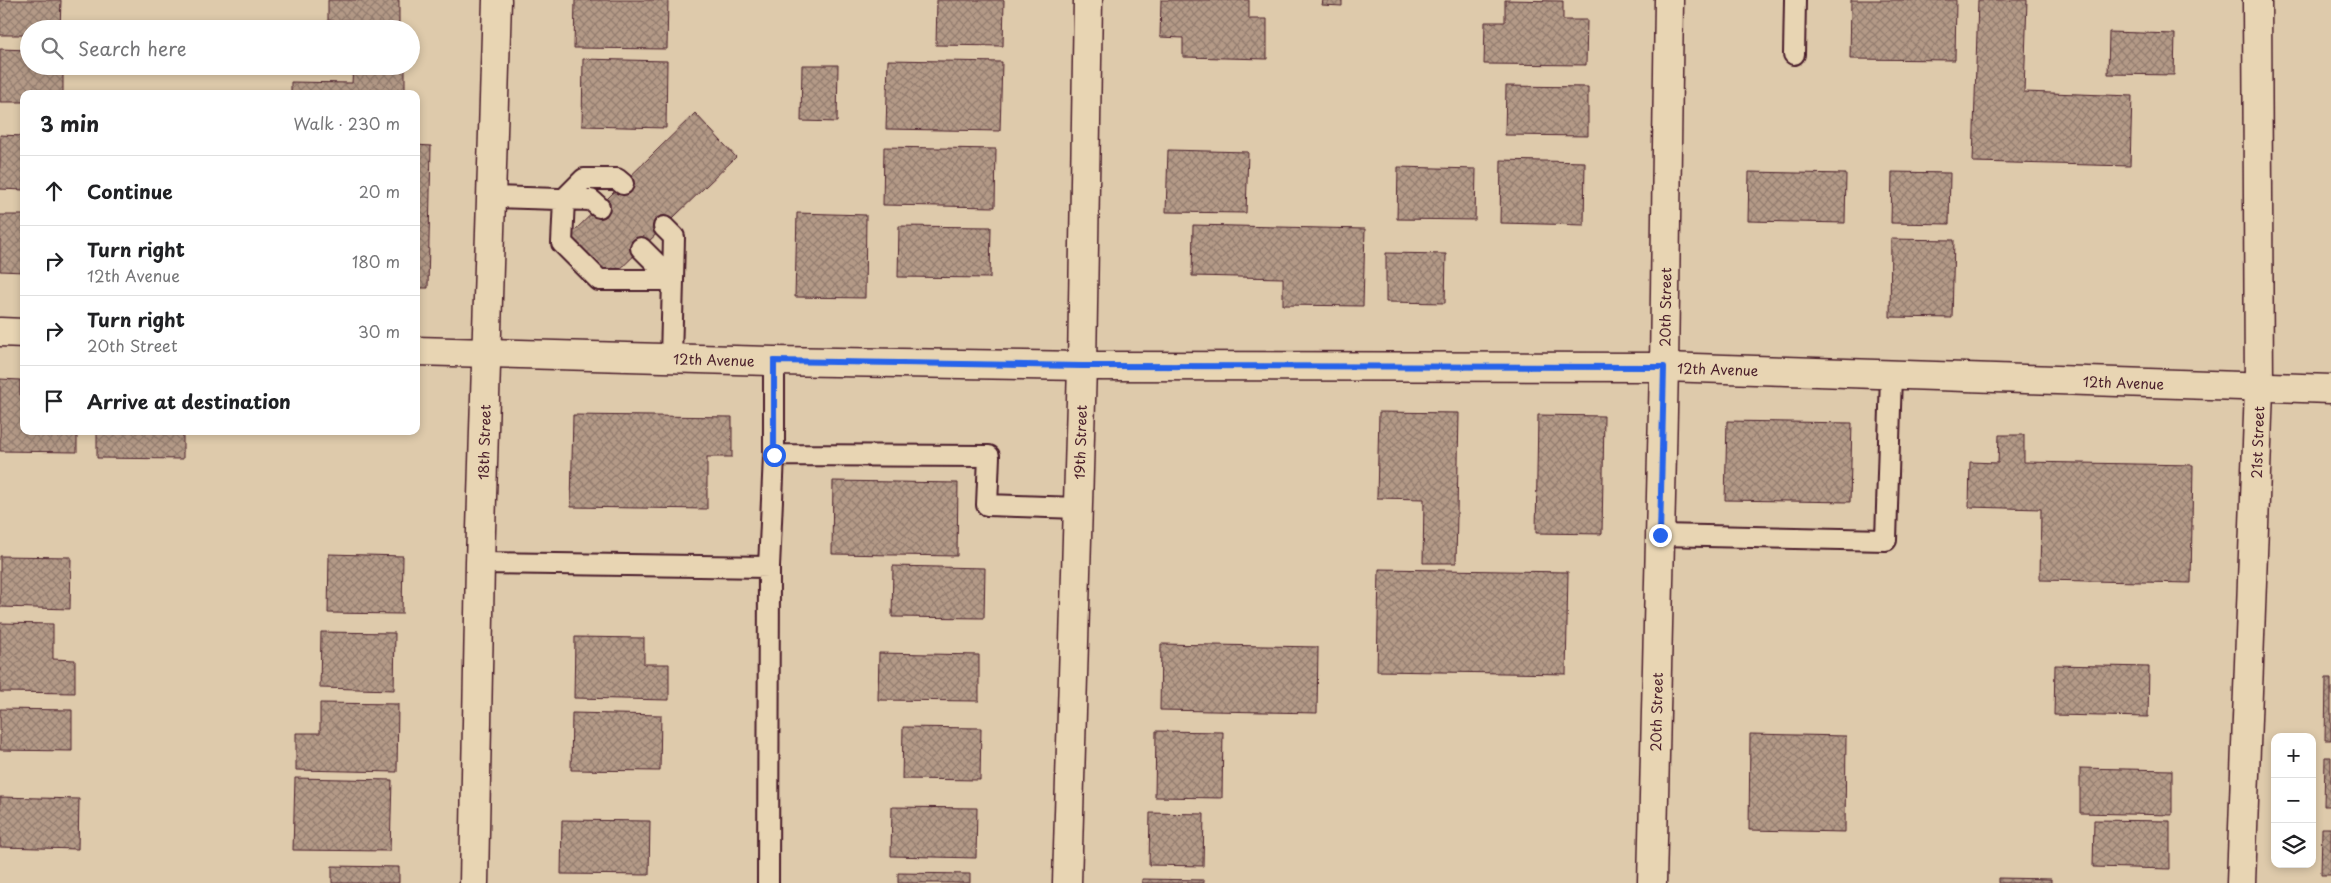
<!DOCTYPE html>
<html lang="en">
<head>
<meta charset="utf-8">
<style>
  :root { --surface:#fff; --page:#f2f2f2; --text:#202124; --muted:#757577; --line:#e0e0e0 }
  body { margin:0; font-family:"Playpen Sans",sans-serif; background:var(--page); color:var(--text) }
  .controls { position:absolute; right:15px; bottom:15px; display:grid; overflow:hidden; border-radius:10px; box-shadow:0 2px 8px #0003 }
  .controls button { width:45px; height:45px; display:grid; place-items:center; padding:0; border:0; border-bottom:1px solid var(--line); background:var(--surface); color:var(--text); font:25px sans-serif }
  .stop { position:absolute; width:15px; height:15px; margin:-11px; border:4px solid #2563eb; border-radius:50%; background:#fff }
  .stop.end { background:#2563eb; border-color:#fff; box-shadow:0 1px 5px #0008 }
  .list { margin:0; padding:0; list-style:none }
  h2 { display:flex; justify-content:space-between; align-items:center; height:65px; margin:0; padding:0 20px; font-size:21px }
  h2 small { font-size:16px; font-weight:400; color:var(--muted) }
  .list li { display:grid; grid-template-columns:32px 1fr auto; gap:15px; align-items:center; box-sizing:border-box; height:70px; padding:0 20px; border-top:1px solid var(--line) }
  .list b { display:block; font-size:19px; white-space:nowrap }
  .list p { margin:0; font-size:16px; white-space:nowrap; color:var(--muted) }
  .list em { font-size:16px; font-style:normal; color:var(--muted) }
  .icon { flex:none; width:28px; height:28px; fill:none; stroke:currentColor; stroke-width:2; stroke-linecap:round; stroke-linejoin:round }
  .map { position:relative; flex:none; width:2331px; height:883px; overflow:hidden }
  .search { position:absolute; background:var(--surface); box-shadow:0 2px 8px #0003; left:20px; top:20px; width:400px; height:55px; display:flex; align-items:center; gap:12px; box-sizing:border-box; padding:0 18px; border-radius:28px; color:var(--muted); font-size:19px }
  .panel { position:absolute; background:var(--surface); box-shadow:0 2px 8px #0003; left:20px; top:90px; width:400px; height:345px; border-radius:10px }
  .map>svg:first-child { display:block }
</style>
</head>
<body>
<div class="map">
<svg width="2331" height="883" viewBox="0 0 2331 883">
  <defs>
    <pattern id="building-cross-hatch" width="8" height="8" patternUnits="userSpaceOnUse" patternTransform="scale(1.25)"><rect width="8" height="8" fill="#b49a87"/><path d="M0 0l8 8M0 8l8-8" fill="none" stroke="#947d6f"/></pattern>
  </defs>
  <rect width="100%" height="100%" fill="#decaab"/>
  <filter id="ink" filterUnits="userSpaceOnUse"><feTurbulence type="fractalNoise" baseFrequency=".02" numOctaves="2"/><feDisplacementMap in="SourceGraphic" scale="10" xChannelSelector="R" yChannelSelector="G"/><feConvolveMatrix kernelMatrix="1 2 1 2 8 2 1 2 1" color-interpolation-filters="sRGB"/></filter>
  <g filter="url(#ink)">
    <path fill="url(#building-cross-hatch)" stroke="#4a1f2b" d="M0,0H61L60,29H29V35H0Z
      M328,0H399V29H348V20L328,21Z
      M575,0H668L667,49L574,48Z
      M937,0H1004L1003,46L936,45Z
      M1161,0H1249V19H1267V59L1183,57V38L1160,37Z
      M1323,0H1342V6L1322,5Z
      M1505,0L1563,1V20H1587L1586,65L1484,64L1485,22H1505Z
      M1851,0H1956L1955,60L1850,59Z
      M1978,0H2027L2024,92L2132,96L2130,166L1973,162Z
      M2109,32L2175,34L2174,75L2108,74Z
      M0,49L29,50V66H63V94H24V102H0Z
      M583,59L667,61L666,128L582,126Z
      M888,60L1002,62L1000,131L886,129Z
      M802,65H838L837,122L801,121Z
      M353,66H405V94H291V82L352,83Z
      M1506,86L1588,87V136L1505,135Z
      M695,113L736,157L611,278L570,235Z
      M0,135L24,136V190L0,189Z
      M416,145L431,146L428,288H416Z
      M884,147L996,149L995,207L883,205Z
      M1168,150L1248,152L1246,213L1166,212Z
      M1501,160L1585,162L1584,225L1500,223Z
      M1398,167L1476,169L1475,220L1397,219Z
      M1749,172L1846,174L1845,223L1748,221Z
      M1892,172L1950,173L1949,224L1891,223Z
      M797,213L866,215L865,298L795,297Z
      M0,215H24V272L0,271Z
      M1193,225L1365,229L1363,306L1283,305V278L1192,276Z
      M899,226L991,227L990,278L898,277Z
      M1891,239L1954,240L1952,318L1890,317Z
      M1386,253L1446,254L1445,303L1386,302Z
      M0,379L20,380V395H24V431H77V452L0,451Z
      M1379,412L1459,413L1456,563H1423L1424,499L1377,498Z
      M573,415L732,417V457H707V509L571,507Z
      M1538,415L1604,416L1602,534L1536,533Z
      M1727,421L1852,423L1850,502L1725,500Z
      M97,431H183V459L97,458Z
      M1999,435H2024V462L2193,465L2191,583L2040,580L2041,509L1969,507L1970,462L1998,463Z
      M833,481L958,483L957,556L832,554Z
      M329,554L403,556L402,614L328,613Z
      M0,556L71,557L70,609L0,607Z
      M893,566L985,568L984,618L892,617Z
      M1379,569L1568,572L1566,674L1377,671Z
      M0,623L53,624V659L75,660V693L0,692Z
      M321,632L395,633L394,690L320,688Z
      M575,637L644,638V664H669V700L574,698Z
      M1161,644L1318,647L1317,713L1160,710Z
      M879,653L979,655V701L878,700Z
      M2055,665L2149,667L2148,717L2054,715Z
      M2326,678H2331V740H2325Z
      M320,703L398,704L397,772L296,770V733H320Z
      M0,709L72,710V751L0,750Z
      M572,713L661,715L660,771L571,770Z
      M903,727L981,728L980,780L902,779Z
      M1156,731L1223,732L1222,798L1155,797Z
      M1750,734L1846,736L1845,832L1749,830Z
      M2325,757H2331V806H2324Z
      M2080,768L2172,770V815L2080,813Z
      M295,778L392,780L390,851L293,850Z
      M0,797L79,799L78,849L0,847Z
      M892,807L977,808L976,858L891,856Z
      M1150,813L1204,814L1203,866L1149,865Z
      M562,820L650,821L649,875L561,874Z
      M2094,820L2170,821V869L2093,867Z
      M2322,828H2331V875H2321Z
      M332,866L399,867V883H332Z
      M898,873L970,874V883H898Z
      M1998,878L2051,879V883H1998Z
      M1142,879L1204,880V883H1142Z"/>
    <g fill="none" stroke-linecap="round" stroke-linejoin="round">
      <g stroke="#4a1f2b" stroke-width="24">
        <path id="service" d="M1794,54L1795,0
          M623,184L617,179H584L564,199L562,243L599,280H673L674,237L664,227
          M491,197L591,200L599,207
          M641,248L673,280L671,358
          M774,455L989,456L987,505L1078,508
          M1660,535L1886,540L1891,375
          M480,563L769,567
          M768,883L769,567L774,455V361"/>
      </g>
      <g stroke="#4a1f2b" stroke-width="31">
        <g id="minor">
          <path id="s1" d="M1067,883L1082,366L1088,0"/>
          <path id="s2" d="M1652,883L1664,367L1669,0"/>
          <path id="s3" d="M2241,883L2259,389L2257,0"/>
        </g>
      </g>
      <g stroke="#4a1f2b" stroke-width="31">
        <g id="tertiary">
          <path d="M0,332L24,333"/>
          <path id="s4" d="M416,351L774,361L1082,366L1664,367L2331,389"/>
          <path id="s5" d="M474,883L480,563L497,0"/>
        </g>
      </g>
      <use href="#service" stroke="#e8d5b3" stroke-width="20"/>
      <use href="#minor" stroke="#e8d5b3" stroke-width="28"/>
      <use href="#tertiary" stroke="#e8d5b3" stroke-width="28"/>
    </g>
  </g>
  <g fill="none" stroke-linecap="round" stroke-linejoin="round" filter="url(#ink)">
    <path stroke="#2563eb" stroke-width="6" d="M774,455V361L1082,366L1664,367L1660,535"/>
  </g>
  <g text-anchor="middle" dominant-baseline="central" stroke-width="4.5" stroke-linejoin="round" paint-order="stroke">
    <g font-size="14" fill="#4a1f2b" stroke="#e8d5b3">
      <text stroke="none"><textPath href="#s2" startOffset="576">20th Street</textPath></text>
      <text stroke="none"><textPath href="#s4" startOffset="298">12th Avenue</textPath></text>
      <text stroke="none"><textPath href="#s4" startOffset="1302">12th Avenue</textPath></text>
      <text stroke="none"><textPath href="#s4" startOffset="1708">12th Avenue</textPath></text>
      <text stroke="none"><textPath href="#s5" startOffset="441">18th Street</textPath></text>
      <text stroke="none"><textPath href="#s1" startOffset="441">19th Street</textPath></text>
      <text stroke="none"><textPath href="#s3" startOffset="441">21st Street</textPath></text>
      <text stroke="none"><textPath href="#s2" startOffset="171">20th Street</textPath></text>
    </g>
  </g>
</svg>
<div class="controls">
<button>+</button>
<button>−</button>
<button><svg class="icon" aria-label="layers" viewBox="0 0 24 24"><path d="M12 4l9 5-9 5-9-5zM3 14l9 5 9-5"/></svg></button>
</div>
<div class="stop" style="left:774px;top:455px"></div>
<div class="stop end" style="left:1660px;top:535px"></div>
<div class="search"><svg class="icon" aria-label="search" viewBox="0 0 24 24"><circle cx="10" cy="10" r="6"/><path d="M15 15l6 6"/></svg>Search here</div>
<section class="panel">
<h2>3 min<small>Walk · 230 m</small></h2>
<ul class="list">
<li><svg class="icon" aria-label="ahead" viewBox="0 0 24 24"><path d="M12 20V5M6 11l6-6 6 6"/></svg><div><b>Continue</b></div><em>20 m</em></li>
<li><svg class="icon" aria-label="right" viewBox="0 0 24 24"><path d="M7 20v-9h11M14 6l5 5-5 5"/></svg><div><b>Turn right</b><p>12th Avenue</p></div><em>180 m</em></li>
<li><svg class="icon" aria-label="right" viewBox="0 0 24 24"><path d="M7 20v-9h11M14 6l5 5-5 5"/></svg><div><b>Turn right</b><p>20th Street</p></div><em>30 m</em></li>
<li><svg class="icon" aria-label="arrive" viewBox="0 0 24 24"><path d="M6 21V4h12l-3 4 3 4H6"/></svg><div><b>Arrive at destination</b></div></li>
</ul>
</section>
</div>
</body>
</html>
